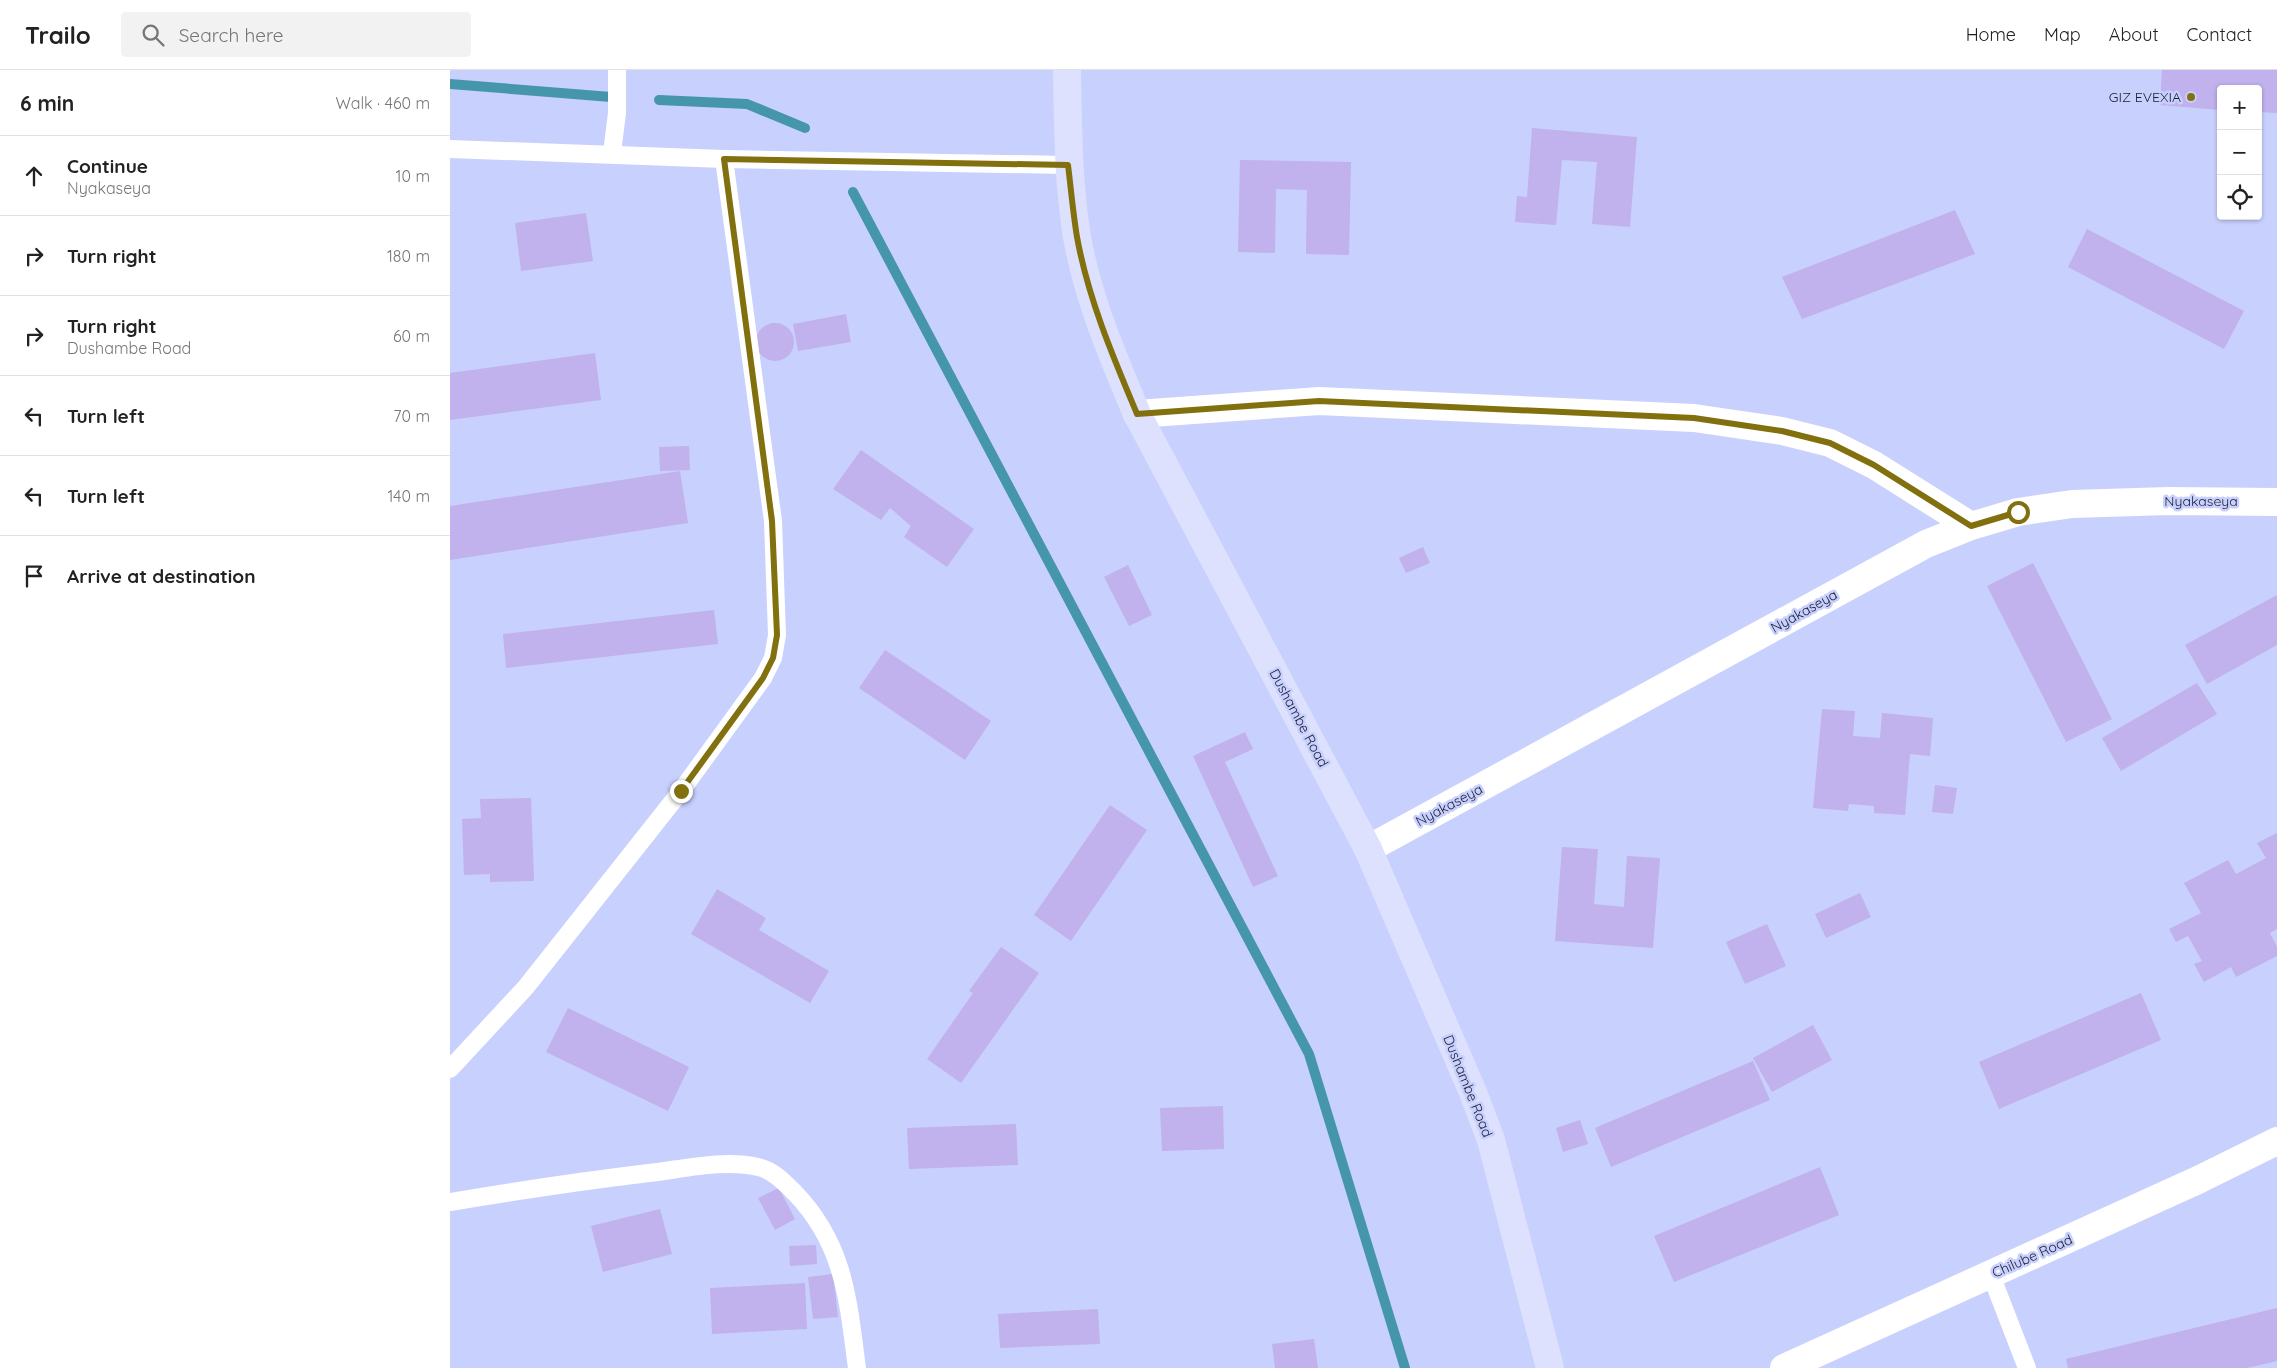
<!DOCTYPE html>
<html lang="en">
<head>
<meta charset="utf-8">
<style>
  :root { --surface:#fff; --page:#f2f2f2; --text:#222; --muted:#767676; --line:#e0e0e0 }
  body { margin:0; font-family:Quicksand,sans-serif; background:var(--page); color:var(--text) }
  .controls { position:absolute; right:15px; top:15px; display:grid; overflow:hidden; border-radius:5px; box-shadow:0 1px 4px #0004 }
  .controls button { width:45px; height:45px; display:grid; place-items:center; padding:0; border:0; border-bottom:1px solid var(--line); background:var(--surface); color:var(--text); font:25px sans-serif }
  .stop { position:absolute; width:15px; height:15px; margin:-11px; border:4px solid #826f0e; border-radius:50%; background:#fff }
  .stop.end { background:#826f0e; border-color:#fff; box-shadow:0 1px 5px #0008 }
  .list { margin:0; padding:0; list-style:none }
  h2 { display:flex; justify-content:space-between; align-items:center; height:65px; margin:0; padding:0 20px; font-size:21px }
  h2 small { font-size:16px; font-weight:400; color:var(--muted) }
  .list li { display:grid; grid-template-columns:32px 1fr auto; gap:15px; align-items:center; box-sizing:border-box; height:80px; padding:0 20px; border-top:1px solid var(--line) }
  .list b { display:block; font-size:19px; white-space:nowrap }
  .list p { margin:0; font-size:16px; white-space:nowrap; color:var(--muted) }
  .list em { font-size:16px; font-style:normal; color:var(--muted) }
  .icon { flex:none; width:28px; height:28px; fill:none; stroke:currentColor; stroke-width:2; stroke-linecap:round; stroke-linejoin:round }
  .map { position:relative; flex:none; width:1827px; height:1298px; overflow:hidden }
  header { display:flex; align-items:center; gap:30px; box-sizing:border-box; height:70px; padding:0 25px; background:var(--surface); border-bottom:1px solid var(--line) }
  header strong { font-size:24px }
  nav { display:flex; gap:28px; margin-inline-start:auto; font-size:18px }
  .search { width:350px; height:45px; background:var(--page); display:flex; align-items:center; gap:12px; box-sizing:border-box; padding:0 18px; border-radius:5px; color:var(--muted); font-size:19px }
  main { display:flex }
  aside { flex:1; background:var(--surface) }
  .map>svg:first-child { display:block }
</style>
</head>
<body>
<header>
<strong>Trailo</strong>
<div class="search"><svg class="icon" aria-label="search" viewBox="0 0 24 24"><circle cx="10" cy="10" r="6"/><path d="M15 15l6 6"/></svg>Search here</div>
<nav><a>Home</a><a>Map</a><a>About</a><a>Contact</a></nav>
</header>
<main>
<aside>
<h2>6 min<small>Walk · 460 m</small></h2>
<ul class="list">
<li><svg class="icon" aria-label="ahead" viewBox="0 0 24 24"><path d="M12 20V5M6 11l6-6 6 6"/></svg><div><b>Continue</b><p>Nyakaseya</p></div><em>10 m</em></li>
<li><svg class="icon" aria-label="right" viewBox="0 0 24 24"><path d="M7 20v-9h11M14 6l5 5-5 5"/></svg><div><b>Turn right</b></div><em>180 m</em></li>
<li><svg class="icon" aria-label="right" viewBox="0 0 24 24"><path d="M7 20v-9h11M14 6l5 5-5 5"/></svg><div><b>Turn right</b><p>Dushambe Road</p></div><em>60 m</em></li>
<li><svg class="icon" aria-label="left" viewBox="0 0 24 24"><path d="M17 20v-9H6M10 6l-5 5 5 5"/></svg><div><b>Turn left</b></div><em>70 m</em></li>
<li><svg class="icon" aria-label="left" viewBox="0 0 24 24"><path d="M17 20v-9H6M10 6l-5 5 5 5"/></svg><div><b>Turn left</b></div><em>140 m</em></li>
<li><svg class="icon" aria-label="arrive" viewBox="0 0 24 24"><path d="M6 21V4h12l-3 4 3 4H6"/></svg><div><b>Arrive at destination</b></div></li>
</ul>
</aside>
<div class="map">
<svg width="1827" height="1298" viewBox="0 0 1827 1298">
  <rect width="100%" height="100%" fill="#c8d0fe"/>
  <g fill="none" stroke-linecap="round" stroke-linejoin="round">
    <path stroke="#4596aa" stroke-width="10" d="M0,14L161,27
      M209,30L297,34L355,58
      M403,122L859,984L955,1298"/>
  </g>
  <path fill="#c1b1ec" d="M1712,0H1827V43L1808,42V19H1771V40L1710,35Z
    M1082,58L1187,67L1180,157L1142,154L1147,92L1112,90L1106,155L1065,152L1067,126L1077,127Z
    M790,90L901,92L899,185L856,184L857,120L826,119L825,183L788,182Z
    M1505,140L1525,184L1352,249L1332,207Z
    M136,143L143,191L71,201L65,153Z
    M1637,159L1794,241L1774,279L1618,197Z
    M396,244L401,272L348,281L343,254Z
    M306 272a19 19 0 1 1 38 0a19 19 0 1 1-38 0Z
    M145,283L151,330L0,350V303Z
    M239,376L240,400L210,401L209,377Z
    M411,380L524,459L497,497L454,467L461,456L440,438L431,450L383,419Z
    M230,401L238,453L0,490V436Z
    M973,477L980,493L956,503L949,488Z
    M1583,493L1662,649L1616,672L1537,516Z
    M678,495L702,545L679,556L654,507Z
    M1827,525V575L1757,614L1735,575Z
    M264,540L268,574L56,598L53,564Z
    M435,580L541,651L515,690L409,618Z
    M1747,613L1767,644L1671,701L1652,668Z
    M1372,639L1405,641L1403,666L1430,668L1432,643L1483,648L1480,686L1460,684L1455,745L1424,743V736L1399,734L1398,741L1363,738Z
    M795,662L803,679L775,692L828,806L803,817L743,686Z
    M1485,715L1507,718L1503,744L1482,742Z
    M81,728L84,811L40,812V804L14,805L12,749L31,748L30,729Z
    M660,735L697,760L621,871L584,845Z
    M1827,763V859L1820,863L1827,877V886L1786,907L1781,897L1754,912L1744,894L1752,891L1738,866L1726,872L1719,859L1751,843L1734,813L1778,790L1786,804L1816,788L1807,773Z
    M1112,777L1148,779L1144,834L1174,837L1177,786L1210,788L1203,878L1105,871Z
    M267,819L316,848L309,860L379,901L360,933L241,864Z
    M1410,823L1421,847L1376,868L1365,844Z
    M1317,854L1336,896L1295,914L1276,872Z
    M551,877L589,903L511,1013L477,989L523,923L519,921Z
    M1691,923L1711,970L1549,1039L1529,992Z
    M118,938L239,997L218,1041L96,982Z
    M1363,955L1382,990L1322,1022L1303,988Z
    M1303,991L1320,1030L1161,1097L1145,1058Z
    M773,1036L774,1079L712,1081L710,1038Z
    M1130,1050L1138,1074L1113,1082L1106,1058Z
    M566,1054L568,1095L459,1099L457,1058Z
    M1370,1097L1389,1145L1224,1212L1204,1166Z
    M329,1118L345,1149L325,1160L308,1128Z
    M210,1139L222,1184L153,1202L141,1156Z
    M366,1175L367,1194L340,1196L339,1176Z
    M383,1204L388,1247L363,1249L358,1207Z
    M355,1213L357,1259L262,1264L260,1218Z
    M1827,1238V1291L1797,1298H1618L1616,1289Z
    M648,1239L650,1274L550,1278L548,1244Z
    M864,1269L868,1298H825L822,1274Z"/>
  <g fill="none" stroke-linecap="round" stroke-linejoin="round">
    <path stroke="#fff" stroke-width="18" d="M0,79L274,89L618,95
      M162,83L167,43V0
      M0,999L76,917L231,721L313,608L323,588L327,565L323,451L274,89
      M0,1132C66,1121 132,1111 199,1103C234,1099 274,1089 308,1097C323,1100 335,1113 345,1123C395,1175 398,1231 407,1298
      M1541,1205L1577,1298"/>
    <path stroke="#fff" stroke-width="28" d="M687,344L869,331L1244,348L1332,361L1380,373L1424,395L1521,456
      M918,779L1476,474L1521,456L1568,442L1622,434L1719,431L1827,432
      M1334,1298L1748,1110L1827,1071"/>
    <path stroke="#dde1fe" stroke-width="28" d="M617,0C618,56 618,112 627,167C638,229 663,287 687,344L918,779L1022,1020L1041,1070L1100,1298"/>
  </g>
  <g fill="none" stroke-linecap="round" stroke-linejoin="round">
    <path stroke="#826f0e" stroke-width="6" d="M231,721L313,608L323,588L327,565L322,451L274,89L618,95C621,119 623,143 627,167C638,228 663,287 687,344L869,331L1244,348L1332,361L1380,373L1424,395L1521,456L1568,442"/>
  </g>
  <circle fill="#826f0e" stroke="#c8d0fe" stroke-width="2" cx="1741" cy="27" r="5"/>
  <g text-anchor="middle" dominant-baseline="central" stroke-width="5" stroke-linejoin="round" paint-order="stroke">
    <g font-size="14" fill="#1c1f33" stroke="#c8d0fe" text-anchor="end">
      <text x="1731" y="27">GIZ EVEXIA</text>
    </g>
    <g font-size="14" fill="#1c1f33" stroke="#c8d0fe">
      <text x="1751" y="431">Nyakaseya</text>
      <text transform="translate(1354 541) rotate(-29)">Nyakaseya</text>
      <text transform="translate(849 648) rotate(62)">Dushambe Road</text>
      <text transform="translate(999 735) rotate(-28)">Nyakaseya</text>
      <text transform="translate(1018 1016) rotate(68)">Dushambe Road</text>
      <text transform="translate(1582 1186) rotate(-24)">Chilube Road</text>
    </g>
  </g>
</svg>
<div class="controls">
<button>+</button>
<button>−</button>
<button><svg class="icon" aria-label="locate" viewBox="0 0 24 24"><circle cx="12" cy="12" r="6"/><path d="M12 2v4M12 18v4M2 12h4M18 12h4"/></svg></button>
</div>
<div class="stop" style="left:1568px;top:442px"></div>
<div class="stop end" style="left:231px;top:721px"></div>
</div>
</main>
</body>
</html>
